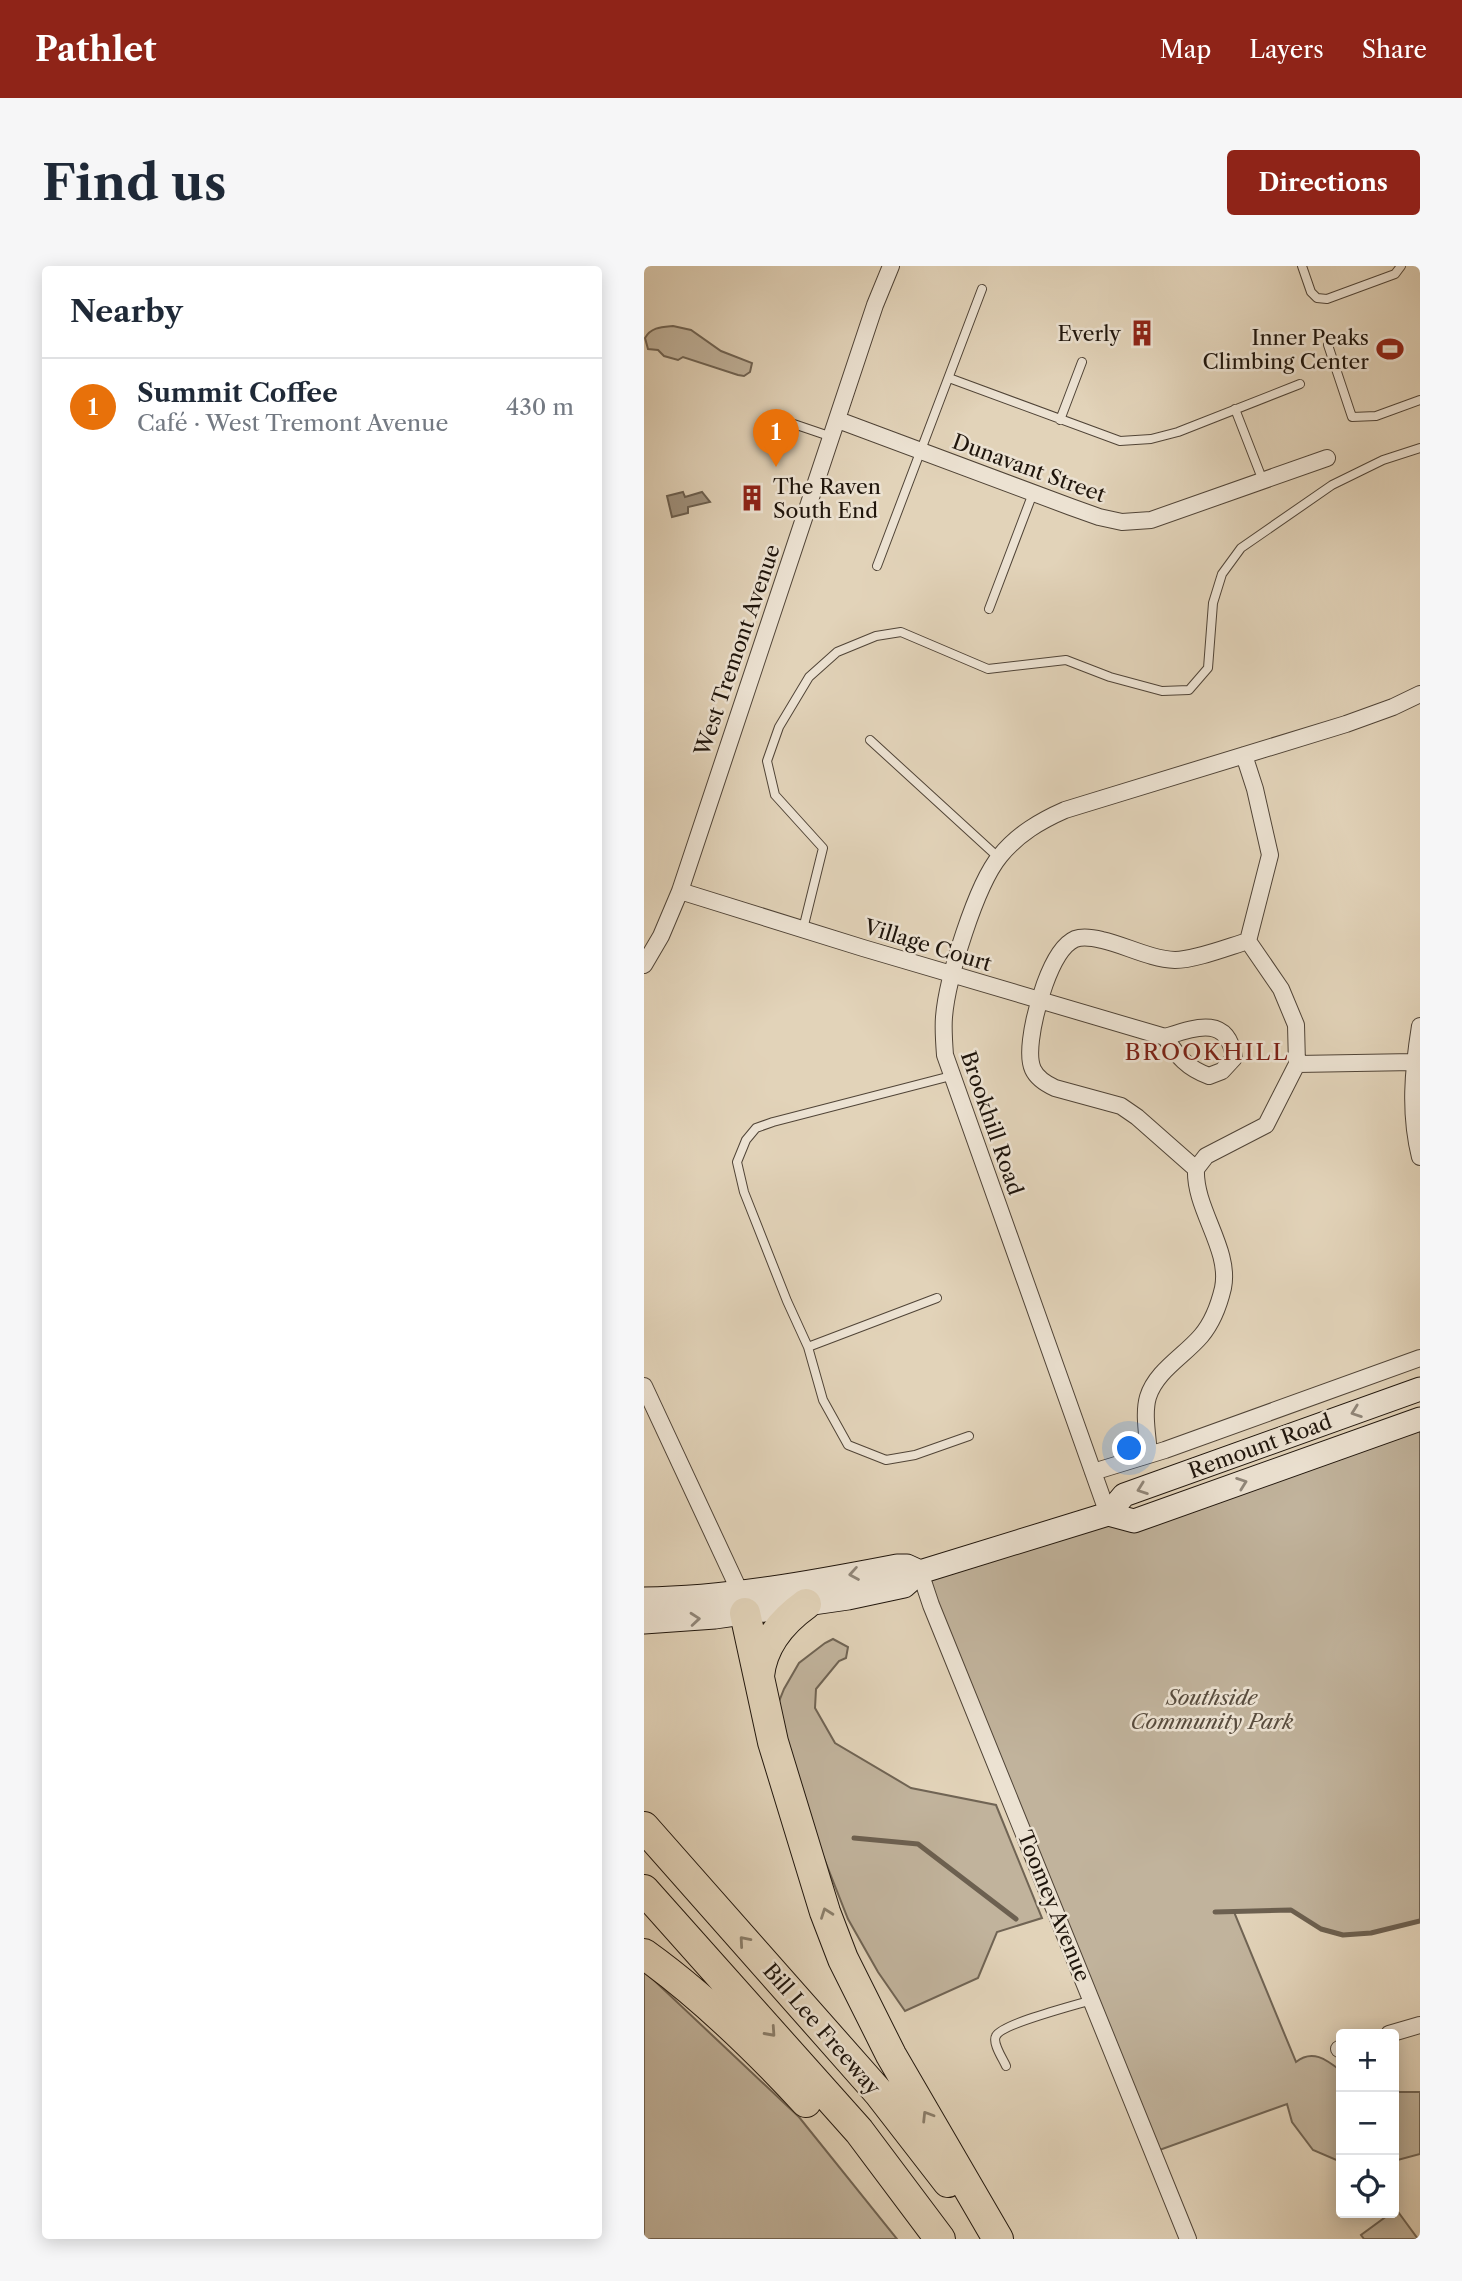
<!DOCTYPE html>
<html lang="en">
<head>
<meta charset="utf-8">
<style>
  :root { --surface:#fff; --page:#f6f6f7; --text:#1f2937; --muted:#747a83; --line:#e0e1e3; --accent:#8f2418 }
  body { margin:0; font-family:"Libre Caslon Text",serif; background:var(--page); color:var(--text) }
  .controls { position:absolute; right:21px; bottom:21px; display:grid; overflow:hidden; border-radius:7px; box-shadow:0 4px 18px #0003 }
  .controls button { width:63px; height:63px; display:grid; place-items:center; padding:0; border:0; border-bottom:2px solid var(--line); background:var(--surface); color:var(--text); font:35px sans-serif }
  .you { position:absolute; left:486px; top:1183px; width:24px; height:24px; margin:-18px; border:5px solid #fff; border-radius:50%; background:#1a73e8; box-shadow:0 0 0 10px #1a73e833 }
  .badge { display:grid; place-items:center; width:46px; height:46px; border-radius:50%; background:var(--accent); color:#fff; font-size:23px; font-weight:700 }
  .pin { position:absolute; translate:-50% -58px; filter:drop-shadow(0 2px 4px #0008) }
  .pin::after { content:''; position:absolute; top:37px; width:24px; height:21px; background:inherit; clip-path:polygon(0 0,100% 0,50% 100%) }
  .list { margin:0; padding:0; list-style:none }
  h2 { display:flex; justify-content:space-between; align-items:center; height:91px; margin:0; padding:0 28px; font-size:30px }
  h2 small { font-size:23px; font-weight:400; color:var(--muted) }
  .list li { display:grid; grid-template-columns:46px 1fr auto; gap:21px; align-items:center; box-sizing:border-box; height:98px; padding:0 28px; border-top:2px solid var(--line) }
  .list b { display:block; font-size:26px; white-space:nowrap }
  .list p { margin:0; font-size:23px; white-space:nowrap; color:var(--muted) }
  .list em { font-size:23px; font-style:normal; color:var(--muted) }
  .icon { flex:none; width:38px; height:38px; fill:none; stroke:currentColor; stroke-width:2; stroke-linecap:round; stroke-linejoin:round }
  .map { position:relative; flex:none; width:776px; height:1973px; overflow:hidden; border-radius:7px }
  header { display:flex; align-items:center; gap:42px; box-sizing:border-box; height:98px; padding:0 35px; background:var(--accent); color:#fff }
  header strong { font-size:33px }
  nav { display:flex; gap:38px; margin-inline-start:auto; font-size:24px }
  .intro { display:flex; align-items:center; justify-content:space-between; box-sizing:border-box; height:168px; padding:0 42px }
  h1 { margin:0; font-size:49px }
  .button { padding:18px 32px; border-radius:7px; background:var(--accent); color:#fff; font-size:24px; font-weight:700 }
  main { display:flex; gap:42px; padding:0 42px }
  aside { flex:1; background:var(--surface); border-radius:7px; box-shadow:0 4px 18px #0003 }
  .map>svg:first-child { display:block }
</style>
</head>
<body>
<header>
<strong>Pathlet</strong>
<nav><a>Map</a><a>Layers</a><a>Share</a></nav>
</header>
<div class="intro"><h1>Find us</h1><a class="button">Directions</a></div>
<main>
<aside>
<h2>Nearby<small></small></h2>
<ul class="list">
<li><span class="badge" style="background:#e8710a">1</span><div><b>Summit Coffee</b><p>Café · West Tremont Avenue</p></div><em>430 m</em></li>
</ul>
</aside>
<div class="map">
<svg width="776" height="1973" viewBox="0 0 776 1973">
  <rect width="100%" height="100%" fill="#e2d3b9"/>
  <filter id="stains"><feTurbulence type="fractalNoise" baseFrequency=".00286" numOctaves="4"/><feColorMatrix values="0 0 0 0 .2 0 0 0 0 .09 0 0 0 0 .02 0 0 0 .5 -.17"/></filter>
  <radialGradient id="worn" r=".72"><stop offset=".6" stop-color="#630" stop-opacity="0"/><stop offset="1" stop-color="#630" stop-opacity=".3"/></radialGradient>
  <path fill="#c1b39c" stroke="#706454" stroke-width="2" d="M29,60L47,64L77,85L108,97L106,106L100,110L94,109L39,91L34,94L20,90L14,84L4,83L1,72C7,61 18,61 29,60Z
    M776,1153V1655L727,1667L699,1669L677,1663L647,1644L590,1646L652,1796C668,1783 682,1793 697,1805V1896L669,1884L648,1856L643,1838L510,1886L276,1306L438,1257L490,1255Z
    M189,1373L204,1381L202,1392L195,1395L172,1423L171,1442L191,1477L267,1522L352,1539L398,1652L353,1666L334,1712L261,1745L234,1706L204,1653L161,1544L132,1443L140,1423L155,1397L181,1377Z
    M0,1705L155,1851L253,1973H0Z
    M750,1826H776V1888L750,1895Z
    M752,1943L774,1973H720L717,1969L747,1947H750Z"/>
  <path fill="#a0927e" stroke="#6c6050" stroke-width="2" d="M39,226L41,231L58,226L66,236L44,241V247L28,251L23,230Z"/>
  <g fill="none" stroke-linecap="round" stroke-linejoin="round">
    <path stroke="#6c6050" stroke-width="5" d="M210,1572L274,1578L372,1653
      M571,1646L647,1644L677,1663L699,1669L727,1667L776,1655"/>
    <g stroke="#504437" stroke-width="10">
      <path id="service" d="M658,0L667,26L673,32L683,33L751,8L757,0
        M684,79L708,151L732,150L776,134
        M305,112L476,175L507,173L534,166L656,118
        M591,143L619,215
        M135,153L188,171
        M416,154L438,96
        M233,300L338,23
        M345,343L389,227
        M226,474L355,592
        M159,663L179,582L131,529L123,495L135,461L165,411L193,386L232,370L257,366L344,403L422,394L466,411L518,425L545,424L564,402L569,337L578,308L597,282L688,219L739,194L776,182
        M307,810L129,856L112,862L102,874L93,896L100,926L143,1035L164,1081L179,1134L204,1179L242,1194L271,1189L325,1170
        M164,1081L293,1032
        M362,1800C359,1793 348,1777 352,1770C357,1758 432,1739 448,1734"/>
    </g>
    <g stroke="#504437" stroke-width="18">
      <path id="minor" d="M194,154L427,241L455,251L478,256L507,254L683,192
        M36,625L219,682L521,771C534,791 543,802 565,810L578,805L590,792C584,749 552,761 521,771
        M0,699L17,670L36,625L231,39L247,0
        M776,760C769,804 765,847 776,891
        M653,798L770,796
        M552,903L562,890L622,859L653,798L652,759L637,723L604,675
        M0,1120L96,1326
        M505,1189C504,1171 499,1148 504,1131C512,1105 540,1090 557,1070C568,1057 575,1039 579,1022C587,983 550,943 552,903L493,851L477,840L411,822C387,811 384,799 387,774C390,749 406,684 431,673C439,670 450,672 458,674C481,679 506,693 531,694C551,694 584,681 604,675L626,589L611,523L600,489
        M449,1206L521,1184L776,1092
        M464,1248L301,789C300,776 299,763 300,751C303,713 332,619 356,590C374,568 396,555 421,544L702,458L749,441L776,428
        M276,1306L287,1339L544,1973
        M745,1768L776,1759
        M695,1783H697"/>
    </g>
    <g stroke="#1f150c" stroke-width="25">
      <path id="secondary" d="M464,1248L490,1255L776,1153
        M0,1333C85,1332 170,1316 253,1300H263L276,1306
        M0,1356L71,1351L204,1332L260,1320L276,1306L464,1248L480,1229L776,1123"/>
    </g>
    <g stroke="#1f150c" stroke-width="32">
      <path id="motorway" d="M101,1347L129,1476L181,1646L199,1693L247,1789L354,1973
        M115,1410C118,1379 137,1356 162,1338
        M0,1561L235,1827L304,1916
        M0,1624L215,1865L296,1973
        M0,1688C60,1731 112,1782 162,1836"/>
    </g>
    <use href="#service" stroke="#ece2d2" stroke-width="8"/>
    <use href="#minor" stroke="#ece2d2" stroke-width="16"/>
    <use href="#secondary" stroke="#ece2d2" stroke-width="23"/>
    <use href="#motorway" stroke="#e2d3b9" stroke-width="30"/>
  </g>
  <defs><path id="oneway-chevron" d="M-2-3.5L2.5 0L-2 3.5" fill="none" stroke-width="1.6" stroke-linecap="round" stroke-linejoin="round" transform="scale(1.75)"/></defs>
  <g stroke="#908679">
    <use href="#oneway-chevron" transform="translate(712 1146) rotate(160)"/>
    <use href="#oneway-chevron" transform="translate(598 1217) rotate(-20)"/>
    <use href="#oneway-chevron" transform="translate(498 1223) rotate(160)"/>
    <use href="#oneway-chevron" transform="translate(210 1308) rotate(170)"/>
    <use href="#oneway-chevron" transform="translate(51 1353) rotate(-5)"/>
  </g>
  <g stroke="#8a7e6b">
    <use href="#oneway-chevron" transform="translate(182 1647) rotate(-110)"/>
    <use href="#oneway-chevron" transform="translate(100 1675) rotate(-131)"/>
    <use href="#oneway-chevron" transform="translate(127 1766) rotate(48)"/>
    <use href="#oneway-chevron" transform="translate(283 1850) rotate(-122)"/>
  </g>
  <defs>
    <g id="building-bare" transform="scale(2.1)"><path d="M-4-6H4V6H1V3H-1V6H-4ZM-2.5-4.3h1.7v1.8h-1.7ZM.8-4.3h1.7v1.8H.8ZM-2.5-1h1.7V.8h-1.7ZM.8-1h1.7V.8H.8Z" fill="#8f2418" stroke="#ece2d2" stroke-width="2.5" paint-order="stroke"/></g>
    <g id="stadium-bare" transform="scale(2.1)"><path d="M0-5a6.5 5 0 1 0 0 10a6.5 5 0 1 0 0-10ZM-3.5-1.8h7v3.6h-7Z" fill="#8f2418" stroke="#ece2d2" stroke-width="2.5" paint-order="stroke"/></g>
  </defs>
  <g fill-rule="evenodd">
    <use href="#building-bare" x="498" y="67"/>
    <use href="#stadium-bare" x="746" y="83"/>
    <use href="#building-bare" x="108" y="232"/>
  </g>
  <g text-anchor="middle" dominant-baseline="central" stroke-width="5" stroke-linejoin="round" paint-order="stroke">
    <g font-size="21" fill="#1f150c" stroke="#ece2d2" text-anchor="end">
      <text x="477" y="67">Everly</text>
      <text x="725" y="71">Inner Peaks<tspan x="725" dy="24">Climbing Center</tspan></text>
      <text x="129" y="220" text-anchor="start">The Raven<tspan x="129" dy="24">South End</tspan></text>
    </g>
    <g font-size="21" fill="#1f150c" stroke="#ece2d2">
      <text transform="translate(385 202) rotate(20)">Dunavant Street</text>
      <text transform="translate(93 384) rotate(-71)">West Tremont Avenue</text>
      <text transform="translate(284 679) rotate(17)">Village Court</text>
      <text transform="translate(348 857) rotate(71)">Brookhill Road</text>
      <text transform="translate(616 1180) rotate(-20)">Remount Road</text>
      <text transform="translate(410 1640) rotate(68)">Toomey Avenue</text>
      <text transform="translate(178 1763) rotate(49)">Bill Lee Freeway</text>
    </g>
    <g font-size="21" font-style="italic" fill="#584c3e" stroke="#ece2d2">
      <text x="568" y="1431">Southside<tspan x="568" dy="24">Community Park</tspan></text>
    </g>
    <g font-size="23" letter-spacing="2" fill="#7a1f14" stroke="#ece2d2">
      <text x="563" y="786">BROOKHILL</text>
    </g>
  </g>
  <rect width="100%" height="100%" filter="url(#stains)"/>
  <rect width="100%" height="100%" fill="url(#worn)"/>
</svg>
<div class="controls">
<button>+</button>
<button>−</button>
<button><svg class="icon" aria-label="locate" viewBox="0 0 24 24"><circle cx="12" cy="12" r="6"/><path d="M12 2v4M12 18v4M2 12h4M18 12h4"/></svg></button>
</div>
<div class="you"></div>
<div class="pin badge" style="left:132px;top:201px;background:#e8710a">1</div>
</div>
</main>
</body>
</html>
